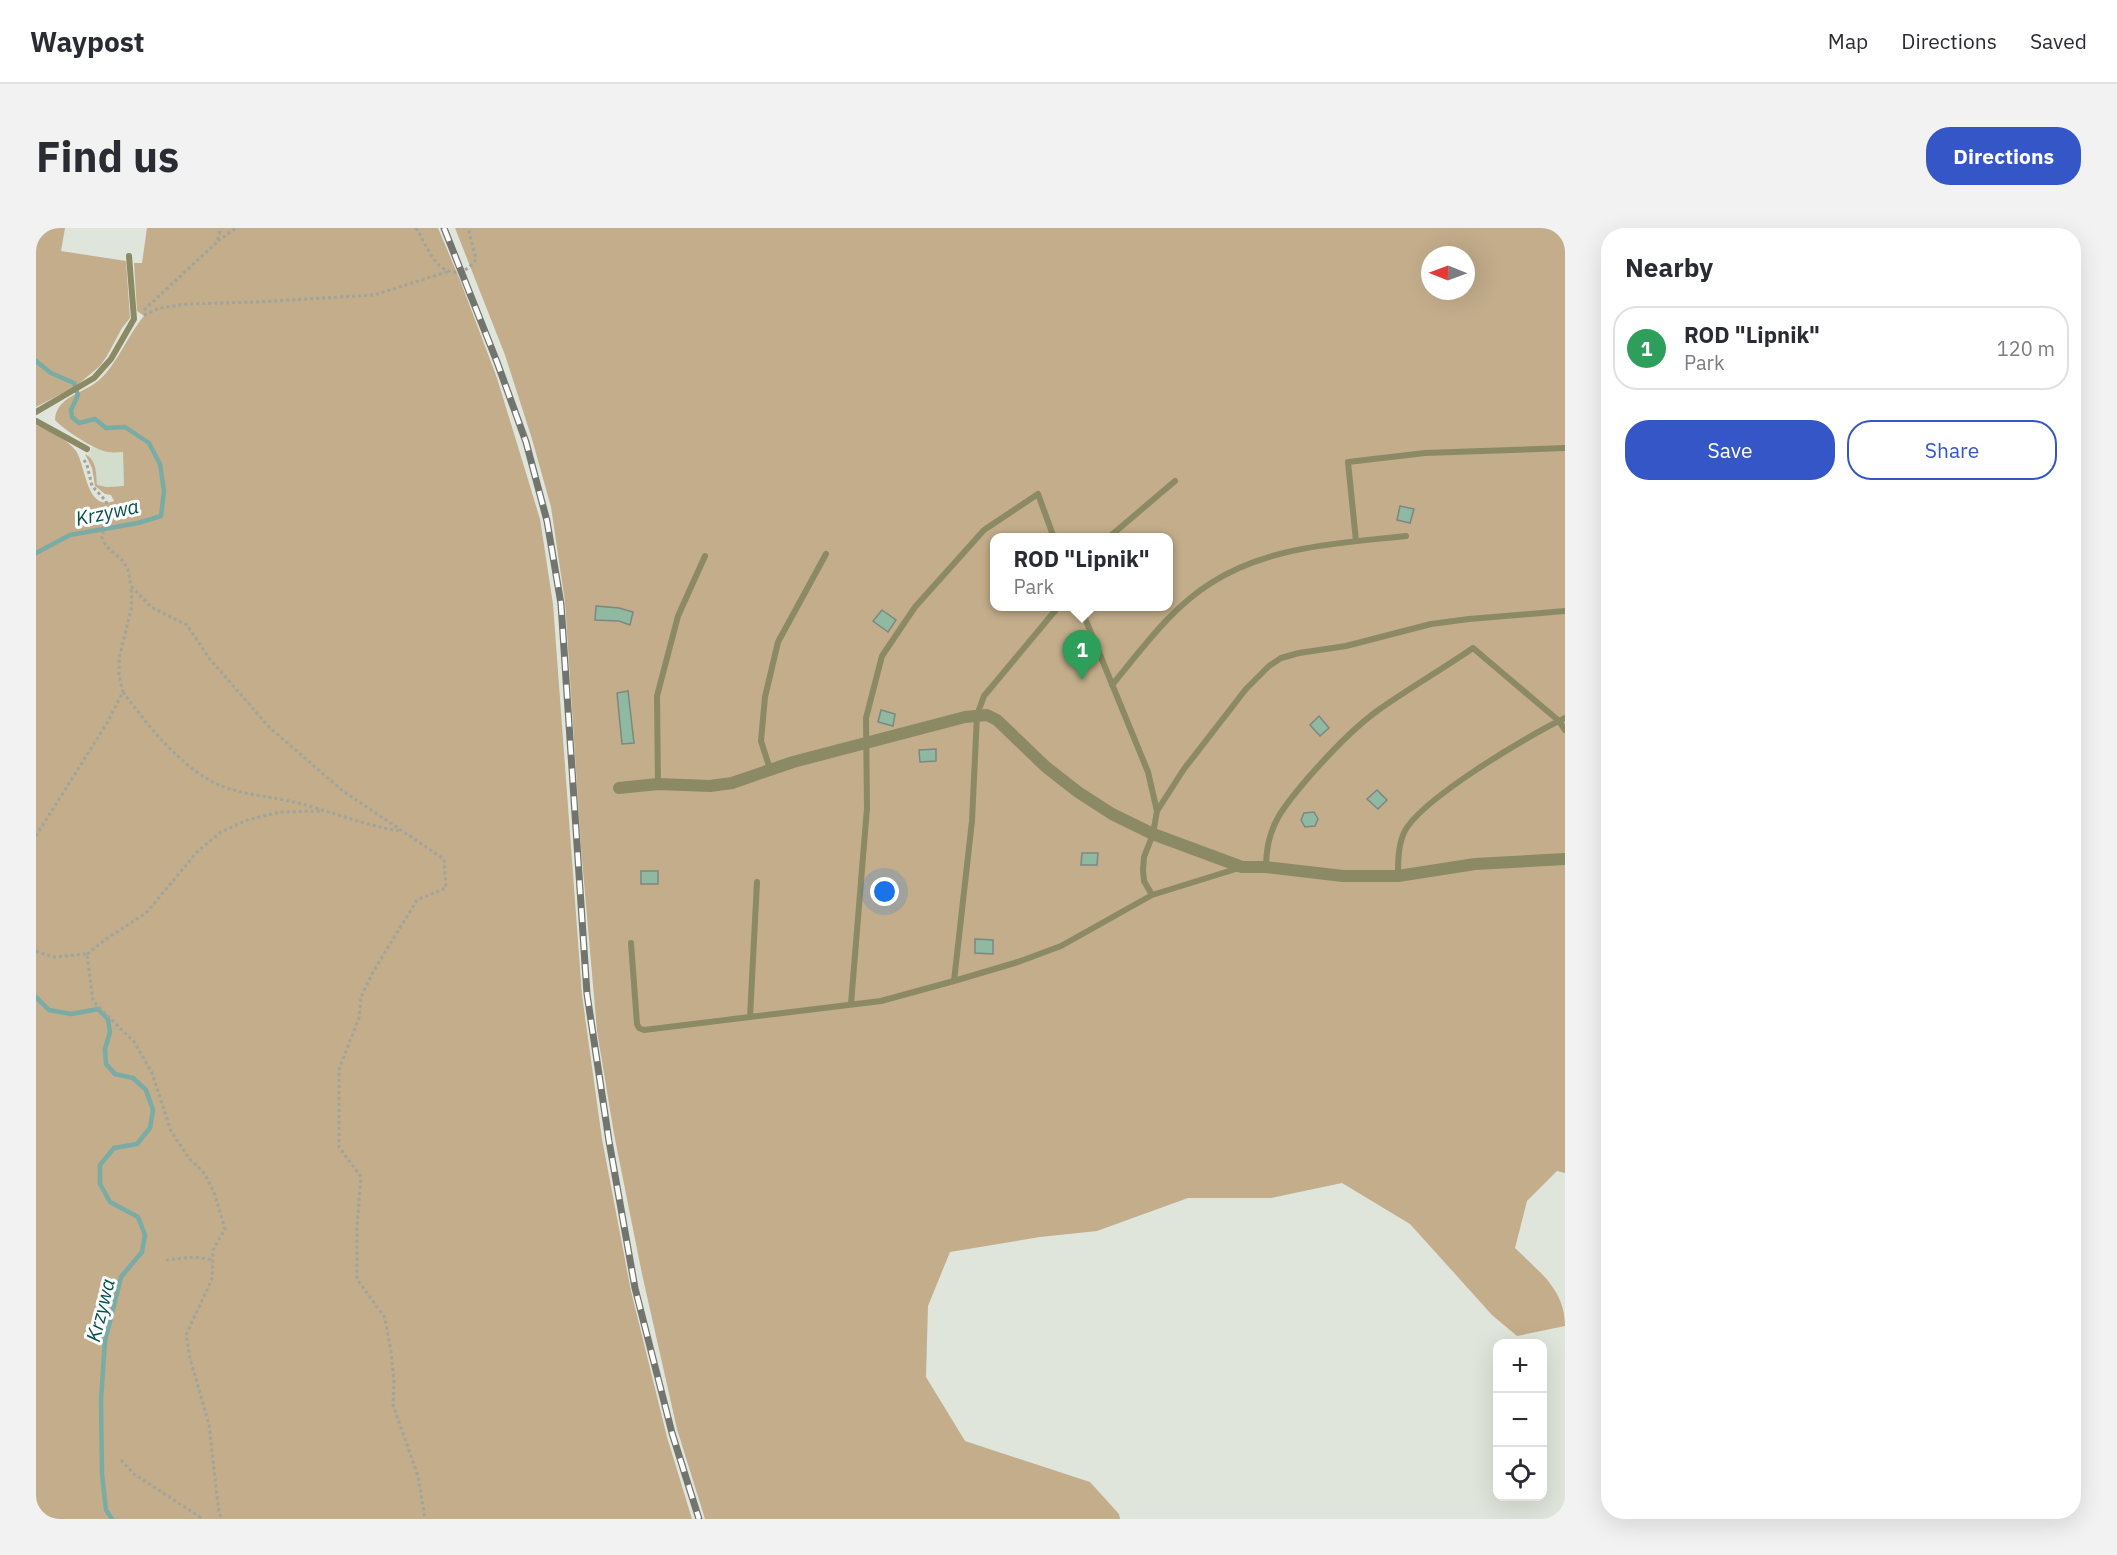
<!DOCTYPE html>
<html lang="en">
<head>
<meta charset="utf-8">
<style>
  :root { --surface:#fff; --page:#f2f2f3; --text:#2b2b33; --muted:#7c7c81; --line:#e1e1e2; --accent:#3456c7 }
  body { margin:0; font-family:"IBM Plex Sans",sans-serif; background:var(--page); color:var(--text) }
  .controls { position:absolute; right:18px; bottom:18px; display:grid; overflow:hidden; border-radius:12px; box-shadow:0 6px 24px #0002 }
  .controls button { width:54px; height:54px; display:grid; place-items:center; padding:0; border:0; border-bottom:2px solid var(--line); background:var(--surface); color:var(--text); font:30px sans-serif }
  .compass { position:absolute; left:1385px; top:18px; width:54px; height:54px; border-radius:50%; background:var(--surface); box-shadow:0 6px 24px #0002; rotate:271deg }
  .you { position:absolute; left:849px; top:664px; width:21px; height:21px; margin:-15px; border:4px solid #fff; border-radius:50%; background:#1a73e8; box-shadow:0 0 0 9px #1a73e833 }
  .badge { display:grid; place-items:center; width:39px; height:39px; border-radius:50%; background:var(--accent); color:#fff; font-size:20px; font-weight:700 }
  .pin { position:absolute; translate:-50% -50px; filter:drop-shadow(0 2px 3px #0008) }
  .pin::after { content:''; position:absolute; top:32px; width:21px; height:18px; background:inherit; clip-path:polygon(0 0,100% 0,50% 100%) }
  .popup { position:absolute; left:954px; top:305px; width:183px; height:78px; box-sizing:border-box; display:grid; place-content:center; border-radius:12px; background:var(--surface); filter:drop-shadow(0 2px 4px #0005); font-size:20px; white-space:nowrap; color:var(--muted) }
  .popup b { font-size:22px; color:var(--text) }
  .popup::after { content:''; position:absolute; left:50%; top:100%; margin-left:-12px; border:12px solid transparent; border-top-color:var(--surface) }
  .list { margin:0; padding:0; list-style:none }
  h2 { display:flex; justify-content:space-between; align-items:center; height:78px; margin:0; padding:0 24px; font-size:26px }
  h2 small { font-size:20px; font-weight:400; color:var(--muted) }
  .list li { display:grid; grid-template-columns:39px 1fr auto; gap:18px; align-items:center; box-sizing:border-box; height:84px; margin:0 12px 12px; padding:0 12px; border:2px solid var(--line); border-radius:24px }
  .list b { display:block; font-size:22px; white-space:nowrap }
  .list p { margin:0; font-size:20px; white-space:nowrap; color:var(--muted) }
  .list em { font-size:20px; font-style:normal; color:var(--muted) }
  .actions { display:flex; gap:12px; padding:18px 24px }
  .actions a { flex:1; padding:14px 0; border:2px solid var(--accent); border-radius:24px; text-align:center; font-size:21px; color:var(--accent) }
  .actions .main { background:var(--accent); color:#fff }
  .icon { flex:none; width:33px; height:33px; fill:none; stroke:currentColor; stroke-width:2; stroke-linecap:round; stroke-linejoin:round }
  .map { position:relative; flex:none; width:1529px; height:1291px; overflow:hidden; border-radius:24px }
  header { display:flex; align-items:center; gap:36px; box-sizing:border-box; height:84px; padding:0 30px; background:var(--surface); border-bottom:2px solid var(--line) }
  header strong { font-size:28px }
  nav { display:flex; gap:33px; margin-inline-start:auto; font-size:21px }
  .intro { display:flex; align-items:center; justify-content:space-between; box-sizing:border-box; height:144px; padding:0 36px }
  h1 { margin:0; font-size:42px }
  .button { padding:15px 27px; border-radius:24px; background:var(--accent); color:#fff; font-size:21px; font-weight:700 }
  main { display:flex; gap:36px; padding:0 36px }
  aside { flex:1; background:var(--surface); border-radius:24px; box-shadow:0 6px 24px #0002 }
  .map>svg:first-child { display:block }
</style>
</head>
<body>
<header>
<strong>Waypost</strong>
<nav><a>Map</a><a>Directions</a><a>Saved</a></nav>
</header>
<div class="intro"><h1>Find us</h1><a class="button">Directions</a></div>
<main>
<div class="map">
<svg width="1529" height="1291" viewBox="0 0 1529 1291">
  <rect width="100%" height="100%" fill="#dfe5db"/>
  <path fill="#d3ddcc" d="M57,218L72,224L87,223L88,258L71,259L61,257L59,237L52,227Z"/>
  <path fill="#c3ad8b" fill-rule="evenodd" d="M0,0H29L25,23L90,33L94,90L86,100L71,128L64,138L40,158L0,179Z
    M111,0H402L424,52L461,150L504,291L517,376L546,767L566,911L595,1063L631,1209L656,1291H0V197C14,203 31,211 40,223C50,238 50,284 78,273L75,267L69,266L59,258L56,240L49,226C61,232 60,245 61,257L71,259L88,258L87,224C82,224 77,225 72,224C59,222 28,202 19,192C20,169 46,166 62,153C81,137 91,108 108,88L101,83L98,35H106Z
    M419,0H1529V945L1521,943L1491,973L1479,1020C1503,1044 1529,1061 1529,1098L1481,1108L1456,1087L1374,996L1306,955L1235,970H1152L1061,1003L1004,1009L914,1024L892,1078L890,1149L929,1213L1054,1254L1083,1286L1084,1291H669L641,1201L606,1046L578,906L561,803L545,620L529,374L515,279L496,211L469,127ZM1394,27H1430V63H1394ZM959,310H1133V378H959Z"/>
  <g fill="none" stroke-linecap="round" stroke-linejoin="round">
    <path stroke="#79aca5" stroke-width="4.5" d="M0,133L15,145L38,155L42,167L35,182L36,189L43,195L59,191L70,200L89,199L113,215L124,236L128,263L125,288L102,295L34,307L0,325
      M0,769L13,782L35,786L62,781L72,791L74,804L69,821L70,836L79,846L97,850L110,862L117,882L114,900L101,916L78,920L64,937V956L74,974L102,989L109,1007L106,1024L85,1049L69,1113L65,1172L66,1246L70,1282L76,1291"/>
  </g>
  <path fill="#90b9a2" stroke="#7d8781" stroke-width="1.5" d="M1364,278L1378,281L1374,295L1361,292Z
    M560,378L583,380L597,384L594,397L583,393L559,392Z
    M846,382L860,392L852,404L837,393Z
    M592,463L598,515L586,516L581,465Z
    M845,482L859,486L857,498L842,494Z
    M1283,488L1293,500L1284,508L1274,497Z
    M900,521V533L884,534L883,522Z
    M1341,562L1351,572L1342,581L1331,571Z
    M1278,584L1282,591L1279,598L1269,599L1265,592L1268,585Z
    M1046,625H1062L1061,637H1045Z
    M605,643H622V656H605Z
    M939,711L957,712V726L939,725Z"/>
  <g fill="none" stroke-linecap="round" stroke-linejoin="round">
    <path stroke="#9fa49c" stroke-width="3" stroke-dasharray="3 3" stroke-linecap="butt" d="M380,0C387,11 392,24 400,34C413,49 430,47 440,31L432,0
      M182,13L200,0
      M108,82L181,14L185,0
      M108,87L124,80L151,76L221,74L338,67L414,43
      M48,232L51,237L56,258L70,273L71,278L66,310L71,319L87,333L92,342L95,358L115,379L151,397L173,430L234,500L307,563L408,631L410,660L381,672L337,744L325,769L323,790L303,841V919L325,949L321,998V1051L349,1090L355,1124L358,1154L357,1177L382,1248L389,1291
      M87,464C112,498 152,549 194,561C218,568 243,570 266,576C299,585 331,598 364,603
      M0,608L71,495L87,464L83,447V430L96,378L95,360
      M0,723L17,729L51,726L57,773L99,815L116,845L135,903L152,929L169,946L179,967L189,1001L177,1022L176,1051L150,1107L154,1130L173,1197L183,1285L186,1291
      M51,726L70,711L110,685L162,623L185,604L211,592L244,584L286,583
      M130,1032L159,1029L177,1032
      M85,1232L98,1246L167,1291"/>
    <path stroke="#8b8a65" stroke-width="6" d="M0,184L58,150L75,131L98,91L93,28
      M0,193L51,221
      M1072,310L1139,253
      M1320,313L1312,234L1389,225L1529,220
      M1044,378L1112,544L1121,583
      M1076,457C1106,421 1135,380 1175,355C1232,318 1305,315 1370,308
      M734,541L725,513L729,469L742,414L790,326
      M622,556L621,468L642,388L669,328
      M1230,638C1230,599 1247,579 1272,550C1293,526 1315,502 1341,483C1372,461 1405,442 1437,420L1523,493L1529,502
      M1362,648C1362,635 1362,620 1367,607C1379,574 1495,506 1529,490
      M1116,667L1108,653L1107,642L1108,629L1117,606L1121,583L1148,541L1210,461L1233,438L1245,430L1263,425L1310,418L1395,396L1433,391L1529,383
      M595,715L601,796L603,800L608,802L845,773L918,753L982,734L1025,718L1116,667L1203,640
      M918,753L936,593L941,487L948,468L1023,378
      M815,776L831,580L830,490L846,428L879,379L948,302L1002,266L1018,310
      M714,789L721,654"/>
    <path stroke="#8b8a65" stroke-width="12" d="M583,560L622,556L674,558L696,555L757,534L929,489L951,487L961,492L1010,539L1042,564L1076,586L1117,606L1206,639H1230L1307,648H1362L1439,636L1529,631"/>
    <g stroke="#71756e" stroke-width="7">
      <path id="rail" d="M408,0L461,134L490,214L511,293L525,376L551,766L573,913L599,1060L636,1205L663,1291"/>
    </g>
    <use href="#rail" stroke="#fff" stroke-width="4.5" stroke-dasharray="14" stroke-linecap="butt"/>
  </g>
  <g text-anchor="middle" dominant-baseline="central" stroke-width="6" stroke-linejoin="round" paint-order="stroke">
    <g font-size="20" font-style="italic" fill="#05524c" stroke="#fff">
      <text transform="translate(71 284) rotate(-12)">Krzywa</text>
      <text transform="translate(64 1082) rotate(-76)">Krzywa</text>
    </g>
  </g>
</svg>
<div class="controls">
<button>+</button>
<button>−</button>
<button><svg class="icon" aria-label="locate" viewBox="0 0 24 24"><circle cx="12" cy="12" r="6"/><path d="M12 2v4M12 18v4M2 12h4M18 12h4"/></svg></button>
</div>
<svg class="compass" viewBox="-18 -18 36 36"><path d="M0-13l5 13h-10z" fill="#e53935"/><path d="M0 13l5-13h-10z" fill="#7c7c81"/></svg>
<div class="you"></div>
<div class="pin badge" style="left:1046px;top:452px;background:#2e9e5b">1</div>
<div class="popup"><b>ROD &quot;Lipnik&quot;</b>Park</div>
</div>
<aside>
<h2>Nearby<small></small></h2>
<ul class="list">
<li><span class="badge" style="background:#2e9e5b">1</span><div><b>ROD &quot;Lipnik&quot;</b><p>Park</p></div><em>120 m</em></li>
</ul>
<div class="actions"><a class="main">Save</a><a>Share</a></div>
</aside>
</main>
</body>
</html>
